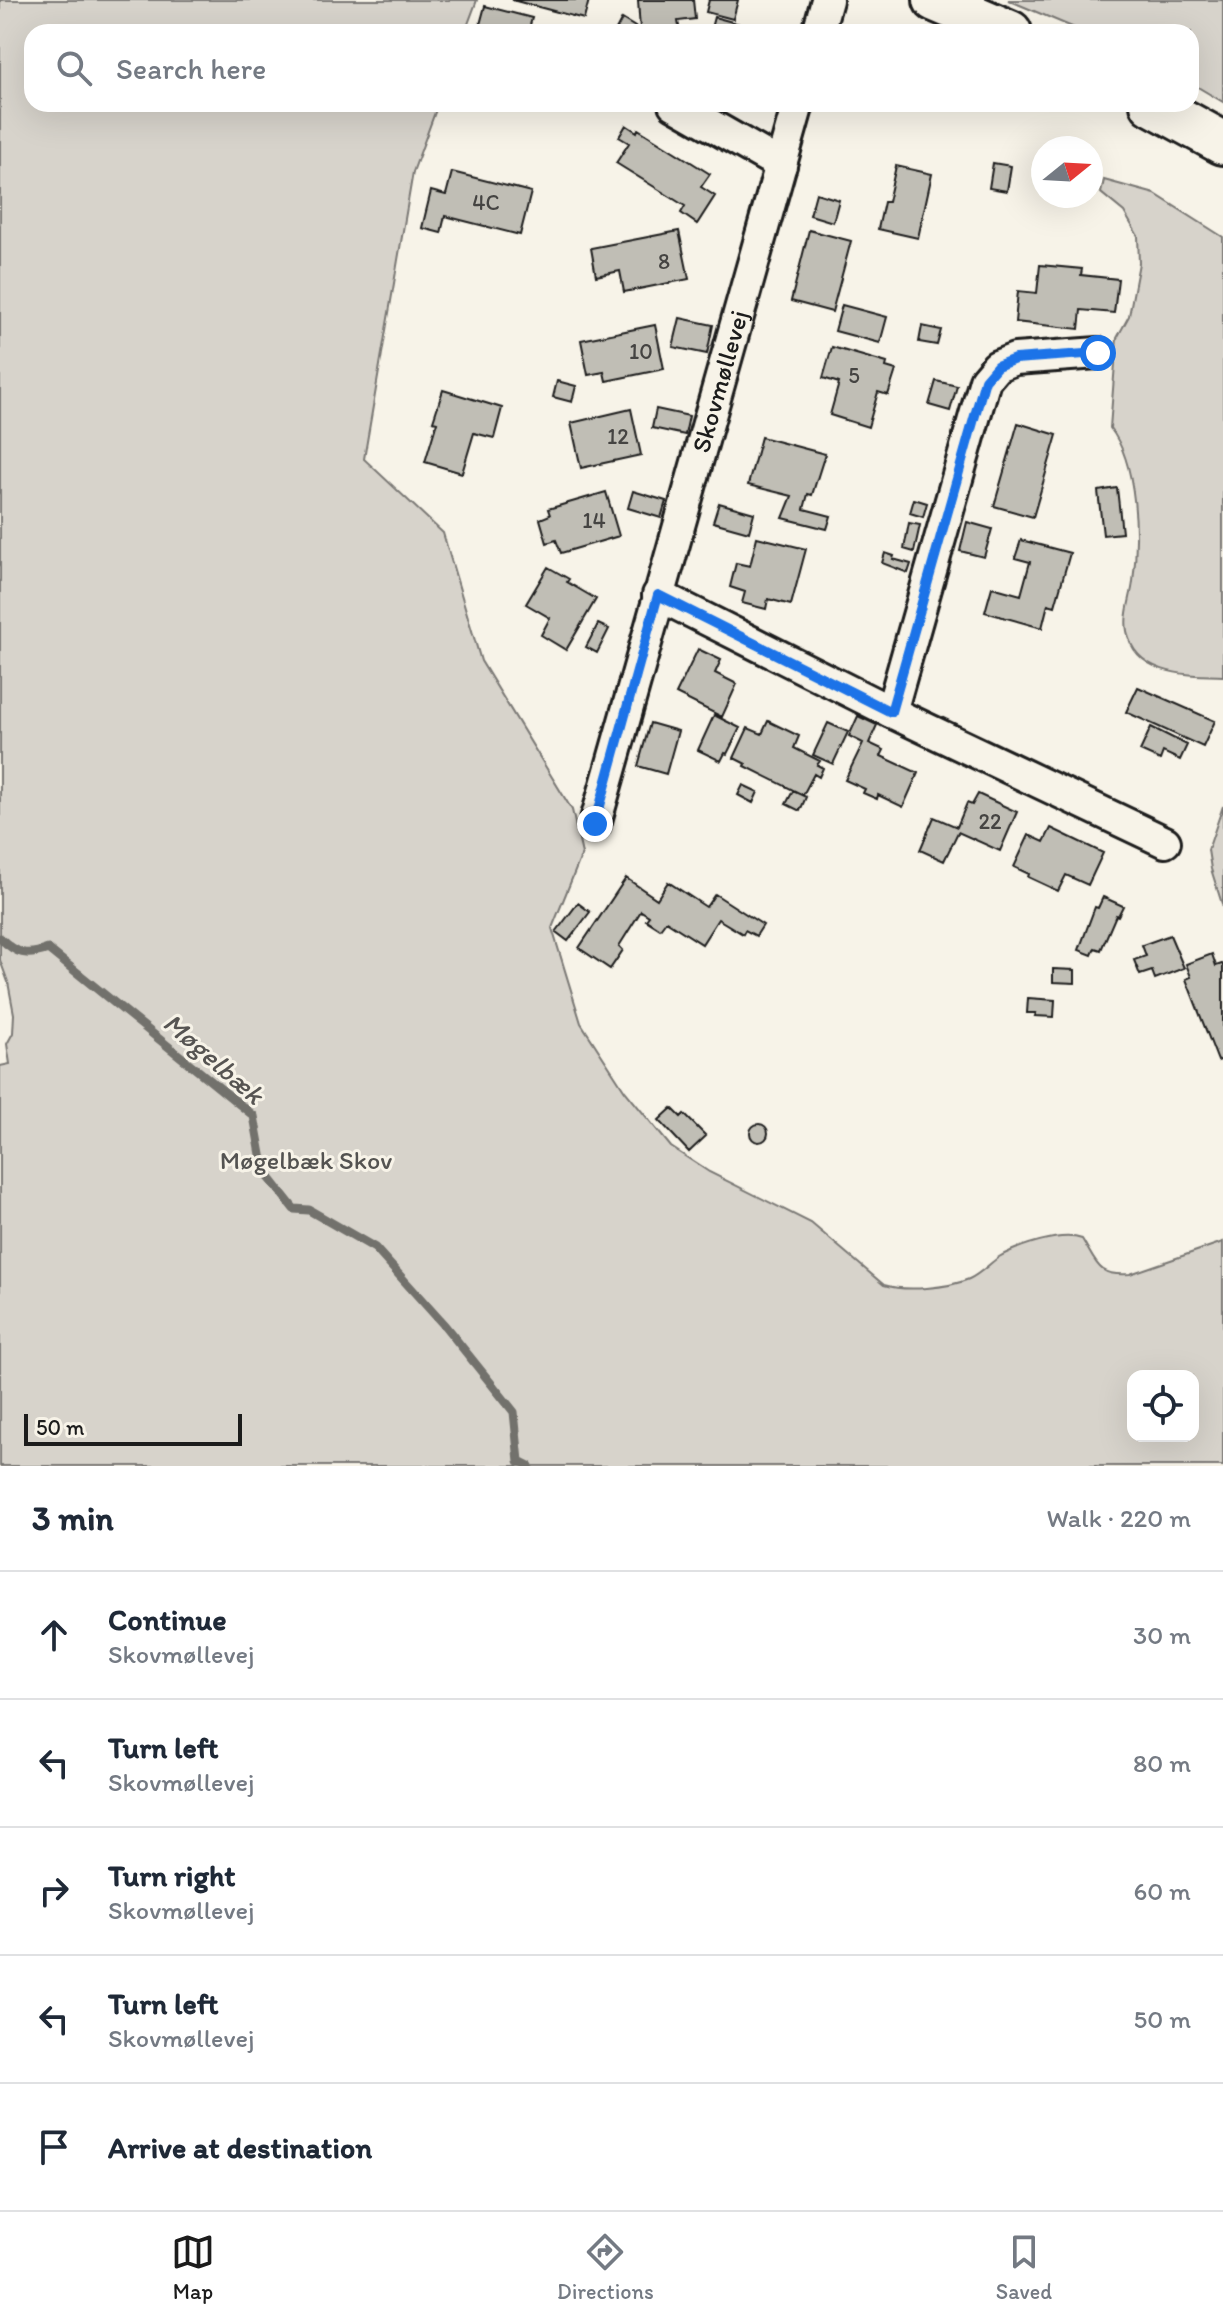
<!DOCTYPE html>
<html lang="en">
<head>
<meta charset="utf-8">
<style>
  :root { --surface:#fff; --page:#f2f2f3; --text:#1f2937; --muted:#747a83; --line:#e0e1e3; --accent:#1c1c1c }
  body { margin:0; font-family:Itim,sans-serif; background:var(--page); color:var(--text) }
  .controls { position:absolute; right:24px; bottom:24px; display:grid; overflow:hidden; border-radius:16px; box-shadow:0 8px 32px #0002 }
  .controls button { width:72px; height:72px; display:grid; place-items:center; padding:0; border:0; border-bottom:2px solid var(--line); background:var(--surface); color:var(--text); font:40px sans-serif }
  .compass { position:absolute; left:1031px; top:136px; width:72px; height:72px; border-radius:50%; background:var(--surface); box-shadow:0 8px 32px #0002; rotate:72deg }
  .scale { position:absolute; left:24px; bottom:20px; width:218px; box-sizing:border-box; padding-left:8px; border:4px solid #1c1c1c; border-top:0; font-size:22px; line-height:28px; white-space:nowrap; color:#1c1c1c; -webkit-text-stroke:6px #f7f3e8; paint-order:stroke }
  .stop { position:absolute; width:24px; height:24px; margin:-18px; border:6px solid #1a73e8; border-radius:50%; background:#fff }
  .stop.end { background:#1a73e8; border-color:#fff; box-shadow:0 2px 8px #0008 }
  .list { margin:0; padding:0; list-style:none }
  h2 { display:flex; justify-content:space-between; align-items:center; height:104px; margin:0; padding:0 32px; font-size:34px }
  h2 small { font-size:26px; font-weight:400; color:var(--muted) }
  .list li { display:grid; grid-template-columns:52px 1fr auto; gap:24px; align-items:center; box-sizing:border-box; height:128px; padding:0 32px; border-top:2px solid var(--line) }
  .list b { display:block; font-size:30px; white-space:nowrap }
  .list p { margin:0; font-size:26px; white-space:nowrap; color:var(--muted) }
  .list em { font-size:26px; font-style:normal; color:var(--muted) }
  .icon { flex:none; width:44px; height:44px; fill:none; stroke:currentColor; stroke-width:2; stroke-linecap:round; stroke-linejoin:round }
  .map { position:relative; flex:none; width:1223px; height:1466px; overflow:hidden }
  .search { position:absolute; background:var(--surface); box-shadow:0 8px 32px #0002; left:24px; right:24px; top:24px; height:88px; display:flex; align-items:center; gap:20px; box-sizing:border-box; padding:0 28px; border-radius:24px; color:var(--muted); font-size:30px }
  .sheet { height:744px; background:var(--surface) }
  nav { display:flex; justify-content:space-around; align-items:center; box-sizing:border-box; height:112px; border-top:2px solid var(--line); background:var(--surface); font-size:22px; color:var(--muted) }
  nav a { display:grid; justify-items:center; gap:4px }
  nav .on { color:var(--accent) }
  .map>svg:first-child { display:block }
</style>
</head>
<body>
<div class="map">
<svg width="1223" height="1466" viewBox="0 0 1223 1466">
  <rect width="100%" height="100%" fill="#f7f3e8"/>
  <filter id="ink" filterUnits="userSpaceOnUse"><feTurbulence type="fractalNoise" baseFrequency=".0125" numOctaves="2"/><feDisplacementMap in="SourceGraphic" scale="16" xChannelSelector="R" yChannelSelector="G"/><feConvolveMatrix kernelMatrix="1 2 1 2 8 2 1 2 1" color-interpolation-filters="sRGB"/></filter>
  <g filter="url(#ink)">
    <path fill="#d7d3cb" stroke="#7a7874" stroke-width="2" fill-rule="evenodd" d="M0,0H477L465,32H32V104H438L413,172L364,459L443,533L481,661L572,810L582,854L552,928L581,1023L625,1091L671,1147L709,1172L811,1223L884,1285C906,1292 948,1288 969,1279C980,1274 989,1264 999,1257C1018,1246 1061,1231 1082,1239C1097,1263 1097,1277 1130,1274L1223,1242V1466H0V1066L10,1064L7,1044L13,1033L14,1014L8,982L0,960ZM1133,1376H1193V1436H1133Z
      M1008,0H1223V102L1191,83V32H1084Z
      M1104,180L1155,194L1223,237V676C1188,675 1135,676 1127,631C1124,615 1131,598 1133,582C1139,538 1138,464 1110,428L1117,338L1129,316L1139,263L1138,236L1124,212L1101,193Z
      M1223,806V907L1211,869L1208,850Z"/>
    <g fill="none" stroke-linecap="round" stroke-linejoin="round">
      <path stroke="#72716c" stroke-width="9" d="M0,938C17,954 26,957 48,949L254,1116L264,1171L294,1209L309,1210L375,1248L445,1326L514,1412L519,1461L529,1466"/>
    </g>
    <path fill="#c0beb5" stroke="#1c1c1c" stroke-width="2" d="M512,0H589L584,19Z
      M638,0H693L695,19L678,21L680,32H615L622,19L640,30Z
      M709,0H738L733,19L706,12Z
      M485,6L532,18L528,32H478Z
      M714,17L747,26L746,32H710Z
      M626,125L637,132L638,129L710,174L701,187L715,196L697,224L681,213L685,206L616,163L629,143L619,137Z
      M993,163L1011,166L1007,191L989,188Z
      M896,166L932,174L918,238L878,229L884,202H888Z
      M452,172L531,192L520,235L445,216L441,233L422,228L431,191L446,195Z
      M816,193L839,200L833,222L810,215Z
      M809,230L851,241L832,312L791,301Z
      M679,231L689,279L624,292L620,271L596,276L591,248Z
      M1040,265L1082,269L1081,275L1118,279L1114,313L1081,310L1079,329L1015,322L1018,291L1037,293Z
      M842,305L887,317L880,343L835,331Z
      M680,318L713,325L707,354L673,347Z
      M655,325L664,369L606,381L604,372L588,375L581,340Z
      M922,326L941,330L937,345L919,342Z
      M832,347L887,363L886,367L896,370L888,395L878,392L868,427L830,415L839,383L823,378Z
      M557,381L576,386L572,402L553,397Z
      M936,381L957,386L950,411L929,405Z
      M443,390L502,408L494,438L474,433L462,473L425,462L437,422L433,421Z
      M631,409L641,455L581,468L571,423Z
      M656,409L689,416L685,435L652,428Z
      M1018,423L1057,435L1033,517L994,506Z
      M761,437L825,454L812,495L808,494L804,509L831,516L827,529L783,518L792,496L748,485Z
      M1117,488L1122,533L1103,535L1098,491Z
      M633,491L666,501L661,518L628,508Z
      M606,492L619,536L561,553L556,540L547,543L540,519L550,515L548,509Z
      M914,499L927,503L923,517L910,513Z
      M719,503L754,513L749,532L713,522Z
      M967,522L992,529L984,557L960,551Z
      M909,523L920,525L914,552L904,549Z
      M757,537L806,549L791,605L768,599L766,609L742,603L745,592L730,587L736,563L750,566Z
      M1021,540L1070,553L1055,606L1048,604L1042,628L985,612L992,587L1021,595L1030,562L1015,558Z
      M885,553L894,556L893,559L911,564L908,573L882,563Z
      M548,567L569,579L567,582L596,599L566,650L541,635L550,618L526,604Z
      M598,624L609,629L597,653L586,647Z
      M698,649L721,660L715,673L737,684L722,717L676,694Z
      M1138,687L1215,721L1203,747L1126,712Z
      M714,715L740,728L727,754L725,753L721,761L698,750Z
      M858,716L877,725L869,743L884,750L881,756L918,773L903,807L878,795L877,799L863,793L865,789L845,780L863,743L849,736Z
      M768,721L799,736L794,748L820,761L817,765L823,768L819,777L814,774L803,795L745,766L746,764L734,758L748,728L762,734Z
      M650,723L678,731L666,774L638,766Z
      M828,723L848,732L833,764L813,755Z
      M1151,727L1187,745L1180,760L1163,752L1160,760L1140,751Z
      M743,785L758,792L753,803L738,795Z
      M793,791L806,797L800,811L786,804Z
      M978,794L1017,812L1000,851L958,832L944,861L920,850L934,817L957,827L967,803L972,805Z
      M1051,828L1103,853L1088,885L1066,875L1058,891L1028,877L1029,874L1014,867L1029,835L1044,842Z
      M626,878L657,899L668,882L706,907L715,894L763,925L756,936L745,930L743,934L718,919L702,944L666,921L660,929L646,920L649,916L641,911L619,946L623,950L610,969L579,948Z
      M1103,897L1123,906L1118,916L1116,915L1101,950L1095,948L1092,955L1079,950L1095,907L1098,908Z
      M578,903L590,912L568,941L556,932Z
      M1170,935L1184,968L1155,979L1152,971L1140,975L1134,960L1146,956L1142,945Z
      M1212,954L1216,966L1222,964L1223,965V1059L1218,1061L1186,979L1191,977L1186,964Z
      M1053,969L1075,970V983L1053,982Z
      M1028,998L1055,1000L1054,1017L1035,1016L1036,1013H1027Z
      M672,1108L681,1117L684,1114L706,1136L689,1152L659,1120Z
      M750 1133a9 9 0 1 1 18 0a9 9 0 1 1-18 0Z"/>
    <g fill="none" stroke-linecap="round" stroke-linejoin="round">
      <g stroke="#1c1c1c" stroke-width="36">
        <g id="street">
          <path d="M818,32L827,0"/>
          <path d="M674,104L781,165"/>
          <path d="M658,595L891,712L1165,842"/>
          <path d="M891,712L985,380L997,366L1015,359L1098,353"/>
          <path id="s1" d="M595,824L798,104"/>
        </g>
      </g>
      <g stroke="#1c1c1c" stroke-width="48">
        <path id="secondary" d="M935,0L1010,32
          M1152,104L1223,143"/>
      </g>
      <use href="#street" stroke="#f7f3e8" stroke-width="30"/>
      <use href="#secondary" stroke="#f7f3e8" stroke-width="42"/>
    </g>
  </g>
  <g fill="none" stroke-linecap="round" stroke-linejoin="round" filter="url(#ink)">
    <path stroke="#1a73e8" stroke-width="10" d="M595,824L658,595L891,712L985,380L997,366L1015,359L1098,353"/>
  </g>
  <g text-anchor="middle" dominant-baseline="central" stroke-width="6" stroke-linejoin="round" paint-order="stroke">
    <g font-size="22" fill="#454442">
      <text x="486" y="202">4C</text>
      <text x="664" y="261">8</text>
      <text x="641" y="351">10</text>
      <text x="854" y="375">5</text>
      <text x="618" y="436">12</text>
      <text x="594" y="520">14</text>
      <text x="990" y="821">22</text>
    </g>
    <g font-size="26" fill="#1c1c1c" stroke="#f7f3e8">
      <text stroke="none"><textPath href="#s1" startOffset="460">Skovmøllevej</textPath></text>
    </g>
    <g font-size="26" fill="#545351" stroke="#f7f3e8">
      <text x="306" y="1160">Møgelbæk Skov</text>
    </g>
    <g font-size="28" font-style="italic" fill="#565452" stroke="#f7f3e8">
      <text transform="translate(214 1058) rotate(41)">Møgelbæk</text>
    </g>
  </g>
</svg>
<div class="controls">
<button><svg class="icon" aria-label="locate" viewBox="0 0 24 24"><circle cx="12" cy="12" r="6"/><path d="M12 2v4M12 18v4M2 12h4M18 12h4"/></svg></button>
</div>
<svg class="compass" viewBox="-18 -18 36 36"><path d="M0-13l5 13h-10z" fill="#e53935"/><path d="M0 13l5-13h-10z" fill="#747a83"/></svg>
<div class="scale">50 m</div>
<div class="stop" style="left:1098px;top:353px"></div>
<div class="stop end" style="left:595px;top:824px"></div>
<div class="search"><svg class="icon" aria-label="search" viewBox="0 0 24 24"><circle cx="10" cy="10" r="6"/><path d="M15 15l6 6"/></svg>Search here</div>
</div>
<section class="sheet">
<h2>3 min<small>Walk · 220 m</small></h2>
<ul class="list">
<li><svg class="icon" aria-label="ahead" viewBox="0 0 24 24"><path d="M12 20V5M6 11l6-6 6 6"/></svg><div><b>Continue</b><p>Skovmøllevej</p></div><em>30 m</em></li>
<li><svg class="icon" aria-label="left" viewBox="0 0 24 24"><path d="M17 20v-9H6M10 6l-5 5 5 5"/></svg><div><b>Turn left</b><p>Skovmøllevej</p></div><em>80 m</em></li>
<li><svg class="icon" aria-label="right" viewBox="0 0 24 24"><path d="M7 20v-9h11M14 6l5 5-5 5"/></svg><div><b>Turn right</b><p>Skovmøllevej</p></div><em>60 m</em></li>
<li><svg class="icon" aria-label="left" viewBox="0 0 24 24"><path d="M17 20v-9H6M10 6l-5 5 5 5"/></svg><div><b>Turn left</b><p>Skovmøllevej</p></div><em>50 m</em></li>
<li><svg class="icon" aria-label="arrive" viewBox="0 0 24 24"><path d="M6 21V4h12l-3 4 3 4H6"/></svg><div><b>Arrive at destination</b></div></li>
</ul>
</section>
<nav>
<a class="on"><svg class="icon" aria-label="map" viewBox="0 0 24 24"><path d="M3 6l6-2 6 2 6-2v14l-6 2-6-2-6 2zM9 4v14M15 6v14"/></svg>Map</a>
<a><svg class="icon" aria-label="directions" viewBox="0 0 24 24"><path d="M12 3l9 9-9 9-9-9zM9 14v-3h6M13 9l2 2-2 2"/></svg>Directions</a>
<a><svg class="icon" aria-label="saved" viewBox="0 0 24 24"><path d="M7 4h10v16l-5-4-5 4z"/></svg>Saved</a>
</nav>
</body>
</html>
